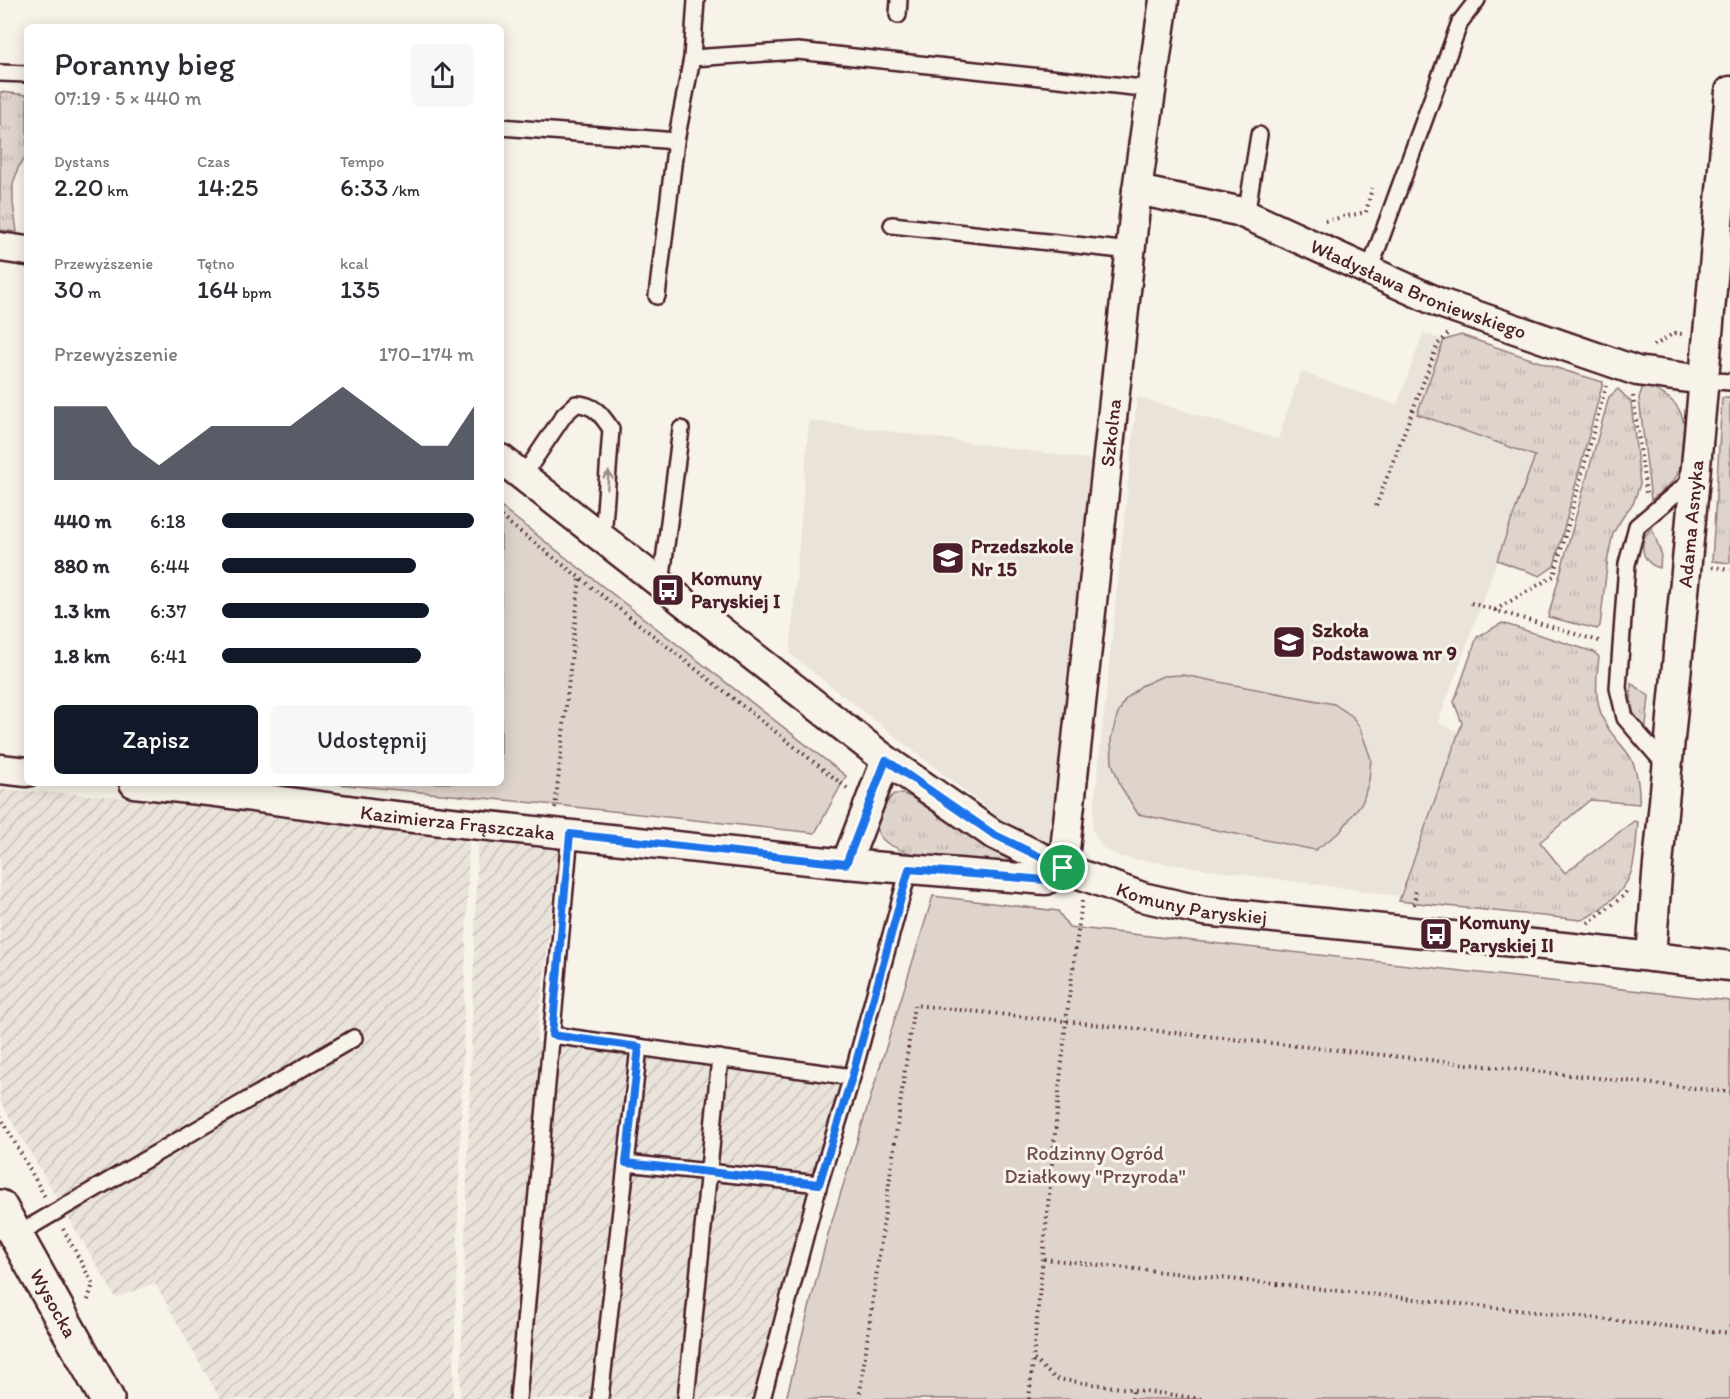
<!DOCTYPE html>
<html lang="pl">
<head>
<meta charset="utf-8">
<style>
  body { margin:0; font-family:Itim,sans-serif; background:#f7f7f7; color:#2b2b33; height:100vh; display:flex; flex-direction:column; font-size:22px; white-space:nowrap }
  * { box-sizing:border-box; margin:0 }
  p { font-size:20px; color:#7c7c81 }
  .icon { flex:none; width:33px; height:33px; fill:none; stroke:currentColor; stroke-width:2; stroke-linecap:round; stroke-linejoin:round }
  .map { position:relative; flex:1; overflow:hidden }
  .drawer { position:absolute; left:24px; top:24px; width:480px; height:762px; display:flex; flex-direction:column; background:#fff; border-radius:9px; box-shadow:0 3px 15px #0003 }
  .drawer>* { flex:none }
  .pin { position:absolute; display:grid; place-items:center; width:51px; height:51px; color:#fff; margin:-26px; border:3px solid #fff; border-radius:50%; box-shadow:0 2px 6px #0007 }
  .round { display:grid; place-items:center; flex:none; width:63px; height:63px; border-radius:9px; background:#f7f7f7 }
  .head { display:flex; align-items:center; justify-content:space-between; height:102px; padding:0 30px }
  h1 { font-size:33px; font-weight:600; line-height:45px }
  .stats { display:grid; grid-template-columns:repeat(3,1fr); gap:9px; height:102px; padding:6px 30px }
  .stats div { display:grid; align-content:center }
  .stats b { font-size:26px; font-weight:600 }
  .stats small { font-size:16px; font-weight:400 }
  .stats p { font-size:16px }
  .chart { height:168px; padding:12px 30px }
  .chart p { display:flex; justify-content:space-between }
  .chart svg { width:100%; height:108px; margin-top:6px; fill:#111827; opacity:.7 }
  .action { display:flex; gap:12px; margin-top:auto; padding:12px 30px }
  .action a { flex:1; height:69px; border-radius:9px; background:#111827; color:#fff; font-size:24px; font-weight:600; line-height:69px; text-align:center }
  .action a+a { background:#f7f7f7; color:#2b2b33 }
  ul { padding:0 30px; list-style:none; font-size:20px }
  li { display:grid; grid-template-columns:96px 72px 1fr; align-items:center; height:45px }
  li i { height:15px; border-radius:8px; background:#111827 }
  .map>svg:first-child { display:block }
  .built { fill:#eae3da }
  .industrial { fill:url(#industrial-furrows) }
  .grass { fill:url(#grass-tufts); stroke:#947a7c; stroke-width:1.5 }
  .garden { fill:#ded4cc; stroke:#947a7c; stroke-width:1.5 }
  .lines { fill:none; stroke-linecap:round; stroke-linejoin:round }
  .lane-casing { stroke:#4a1f2b; stroke-width:20 }
  .street-casing { stroke:#4a1f2b; stroke-width:33 }
  .secondary-casing { stroke:#4a1f2b; stroke-width:38 }
  .path { stroke:#4a1f2b; stroke-width:4; stroke-dasharray:1.5 4.5; stroke-linecap:butt }
  .lane { stroke:#f7f3e8; stroke-width:15 }
  .street { stroke:#f7f3e8; stroke-width:28 }
  .secondary { stroke:#f7f3e8; stroke-width:33 }
  .oneway { stroke:#a0898a }
  .route-casing { stroke:#fff; stroke-width:12 }
  .route { stroke:#1a73e8; stroke-width:8 }
  .labels { text-anchor:middle; stroke-width:6; stroke-linejoin:round; paint-order:stroke }
  .street-label { font-size:20px; fill:#4a1f2b; stroke:#f7f3e8 }
  .poi-label { font-size:20px; font-weight:bold; fill:#4a1f2b; stroke:#f7f3e8; text-anchor:start }
  .park-label { font-size:20px; fill:#6f4c53; stroke:#f7f3e8 }
</style>
</head>
<body>
<div class="map">
<svg width="1730" height="1399" viewBox="0 0 1730 1399">
  <defs>
    <pattern id="industrial-furrows" width="10" height="10" patternUnits="userSpaceOnUse" patternTransform="scale(1.5)"><rect width="10" height="10" fill="#eae3da"/><path d="M-1 1l2-2M0 10L10 0M9 11l2-2" fill="none" stroke="#cac2bb"/></pattern>
    <pattern id="grass-tufts" width="24" height="20" patternUnits="userSpaceOnUse" patternTransform="scale(1.5)"><rect width="24" height="20" fill="#ded4cc"/><path d="M3 7l-1-3M5 7V3M7 7l1-3M15 17l-1-3M17 17v-4M19 17l1-3" fill="none" stroke="#c0b6af"/></pattern>
  </defs>
  <rect width="100%" height="100%" fill="#f7f3e8"/>
  <filter id="ink" filterUnits="userSpaceOnUse"><feTurbulence type="fractalNoise" baseFrequency=".0167" numOctaves="2"/><feDisplacementMap in="SourceGraphic" scale="12" xChannelSelector="R" yChannelSelector="G"/><feConvolveMatrix kernelMatrix="1 2 1 2 8 2 1 2 1" color-interpolation-filters="sRGB"/></filter>
  <g filter="url(#ink)">
    <!-- built -->
    <path class="built" d="M1423,333l139,50 -124,340 20,8 -59,165 -279,-39 -17,-9 -11,-19 45,-432 141,42 23,-67 96,33z
      M809,420l299,42 -45,406 -273,-214z"/>
    <!-- industrial -->
    <path class="industrial" d="M0,789l176,12 293,39 -16,559h-233l-65,-116 -39,15 -116,-197z
      M478,833l82,9 -24,200 314,22 -77,335h-313z"/>
    <!-- grass -->
    <path class="grass" d="M0,92l27,3v59l-9,14 -5,16v19l4,29 -17,-2z
      M1461,335l105,36 37,11 -49,184 -14,10 -43,-16 38,-104 -118,-42 27,-74z
      M1643,385c12,5 23,9 32,19 15,17 12,60 -2,77 -6,7 -15,13 -22,19l-12,-102z
      M1618,389l13,13 9,82 -7,20 -7,8 -13,21 -5,24 -8,69 -3,3 -49,-12 61,-220z
      M1722,398h8v165l-18,-2z
      M1652,528l9,25 -1,15c-3,-1 -7,-2 -9,-4 -12,-9 -10,-28 1,-36z
      M1502,623l92,29 5,5c-3,22 -5,43 5,64 6,13 17,22 25,34 8,12 11,35 10,49l-49,-4 -50,42 25,31 69,-52 4,1c-4,38 0,58 -33,83 -8,6 -15,12 -24,15l-182,-19 63,-178 -8,-21 23,-65z
      M1631,683l18,13 -3,30c-18,-6 -15,-27 -15,-43z
      M894,794h9l8,3 61,39 60,29 -114,-9c-10,-4 -22,-7 -31,-13 -20,-13 -6,-37 7,-49z"/>
    <!-- garden -->
    <path class="garden" d="M501,507l345,269 -31,57 -259,-28 -230,-22h175z
      M1183,675l151,29 18,12 8,12 11,31 -2,21 -6,21 -23,31 -25,18 -177,-36 -17,-27 -9,-24 -1,-24 6,-23 8,-16 16,-14 22,-10z
      M933,896l125,15 11,16 661,74v398h-944l42,-165z"/>
    <g class="lines">
      <!-- lane casing -->
      <g class="lane-casing">
        <path id="lane" d="M898,15l1,-15
          M692,58l4,-58
          M0,73l27,1
          M501,127l175,14
          M1246,216l13,-81
          M892,225l239,26
          M1369,271l91,-249 17,-22
          M657,296l19,-155 16,-83 106,-7 354,38
          M1703,380l27,2
          M523,476l41,-61 12,-11c18,0 26,11 35,25l-8,109
          M661,584l20,-155
          M1667,767l-42,-49 -7,-30 9,-124 10,-38 58,-49
          M552,1035l300,42 -33,107 -57,215
          M852,1077l57,-208
          M626,1163l193,21
          M16,1235l338,-197
          M518,1399l52,-565
          M600,1399l39,-352
          M686,1399l34,-341"/>
      </g>
      <!-- street casing -->
      <g class="street-casing">
        <g id="street">
          <path id="s1" d="M1137,190l101,21 202,92 197,68 66,9"/>
          <path d="M0,247l27,4"/>
          <path id="s2" d="M501,459l385,301 107,74 70,34 79,29 62,14 369,37 157,18"/>
          <path d="M0,769l27,3"/>
          <path id="s3" d="M134,783l74,8 178,24 460,49 200,16 17,-12 74,-678 27,-190"/>
          <path d="M846,864l40,-104"/>
          <path id="s4" d="M1651,957l6,-82 38,-398 35,-386"/>
        </g>
      </g>
      <!-- secondary casing -->
      <g class="secondary-casing">
        <g id="secondary">
          <path id="s5" d="M0,1207l107,192"/>
        </g>
      </g>
      <!-- path -->
      <path class="path" d="M1325,221l41,-9 6,-24
        M1654,346l20,-13 8,1
        M1633,396l13,97
        M1376,506l62,-162 10,-10
        M501,517l79,61 267,210
        M1712,567l18,2
        M1471,603l131,39
        M1495,610l59,-34 52,-190
        M555,808l25,-230
        M1082,901l-16,120 -33,338 23,20 146,20
        M1414,905l2,-15
        M1588,923l33,-25 7,-8
        M0,1116l45,81
        M63,1229l30,55 -6,19
        M1044,1259l686,74
        M859,1399l55,-394 816,87
        M1029,1399l4,-40
        M1132,1399l1,-10"/>
      <!-- lane -->
      <use href="#lane" class="lane"/>
      <!-- street -->
      <use href="#street" class="street"/>
      <!-- secondary -->
      <use href="#secondary" class="secondary"/>
    </g>
    <!-- one-way arrows -->
    <defs><path id="oneway-shaft" d="M-6 0H5M1.5-3L5.5 0L1.5 3" fill="none" stroke-width="1.6" stroke-linecap="round" stroke-linejoin="round" transform="scale(1.5)"/></defs>
    <use class="oneway" href="#oneway-shaft" transform="translate(608 480) rotate(-85)"/>
  </g>
  <g class="lines" filter="url(#ink)">
    <!-- route casing -->
    <g class="route-casing">
      <path id="route" d="M886,760l107,74 70,34 -17,12 -137,-11 -57,208 -33,107 -193,-21 13,-116 -87,-12 18,-201 276,30z"/>
    </g>
    <!-- route -->
    <use href="#route" class="route"/>
  </g>
  <!-- icons -->
  <defs>
    <g id="school-square" transform="scale(1.725)"><rect x="-9" y="-9" width="18" height="18" rx="4" fill="#4a1f2b" stroke="#f7f3e8"/><path d="M0-5L7-2L0 1L-7-2ZM-4 1L0 2.5L4 1V4Q0 6-4 4Z" fill="#fff"/></g>
    <g id="bus-square" transform="scale(1.725)"><rect x="-9" y="-9" width="18" height="18" rx="4" fill="#4a1f2b" stroke="#f7f3e8"/><path d="M-5-6H5V4H4V6H2V4H-2V6H-4V4H-5ZM-3.5-4V0h7V-4ZM-3.5 1.2v1.5H-2V1.2ZM2 1.2v1.5H3.5V1.2Z" fill="#fff"/></g>
  </defs>
  <g fill-rule="evenodd">
    <use href="#school-square" x="948" y="558"/>
    <use href="#bus-square" x="668" y="590"/>
    <use href="#school-square" x="1289" y="642"/>
    <use href="#bus-square" x="1436" y="934"/>
  </g>
  <g class="labels">
    <!-- street labels -->
    <g class="street-label">
      <text dy="7" stroke="none"><textPath href="#s1" startOffset="300">Władysława Broniewskiego</textPath></text>
      <text dy="7" stroke="none"><textPath href="#s3" startOffset="1376">Szkolna</textPath></text>
      <text dy="7" stroke="none"><textPath href="#s4" startOffset="435">Adama Asnyka</textPath></text>
      <text dy="7" stroke="none"><textPath href="#s3" startOffset="326">Kazimierza Frąszczaka</textPath></text>
      <text dy="7" stroke="none"><textPath href="#s2" startOffset="831">Komuny Paryskiej</textPath></text>
      <text dy="7" stroke="none"><textPath href="#s5" startOffset="110">Wysocka</textPath></text>
    </g>
    <!-- poi labels -->
    <g class="poi-label">
      <text x="971" y="553">Przedszkole<tspan x="971" dy="23">Nr 15</tspan></text>
      <text x="691" y="585">Komuny<tspan x="691" dy="23">Paryskiej I</tspan></text>
      <text x="1312" y="637">Szkoła<tspan x="1312" dy="23">Podstawowa nr 9</tspan></text>
      <text x="1459" y="929">Komuny<tspan x="1459" dy="23">Paryskiej II</tspan></text>
    </g>
    <!-- park labels -->
    <g class="park-label">
      <text x="1095" y="1160">Rodzinny Ogród<tspan x="1095" dy="23">Działkowy "Przyroda"</tspan></text>
    </g>
  </g>
</svg>
<div class="pin" style="left:1063px;top:868px;background:#1e9e55"><svg class="icon" aria-label="arrive" viewBox="0 0 24 24"><path d="M6 21V4h12l-3 4 3 4H6"/></svg></div>
<section class="drawer">
<div class="head"><div><h1>Poranny bieg</h1><p>07:19 · 5 × 440 m</p></div><a class="round"><svg class="icon" aria-label="share" viewBox="0 0 24 24"><path d="M12 15V3M7 8l5-5 5 5M5 13v7h14v-7"/></svg></a></div>
<div class="stats">
<div><p>Dystans</p><b>2.20<small> km</small></b></div>
<div><p>Czas</p><b>14:25</b></div>
<div><p>Tempo</p><b>6:33<small> /km</small></b></div>
</div>
<div class="stats">
<div><p>Przewyższenie</p><b>30<small> m</small></b></div>
<div><p>Tętno</p><b>164<small> bpm</small></b></div>
<div><p>kcal</p><b>135</b></div>
</div>
<div class="chart"><p><span>Przewyższenie</span>170–174 m</p>
<svg viewBox="0 0 160 44" preserveAspectRatio="none"><path d="M0 44V14L10 14L20 14L30 30L40 38L50 30L60 22L70 22L80 22L90 22L100 14L110 6L120 14L130 22L140 30L150 30L160 14V44z"/></svg>
</div>
<ul>
<li><b>440 m</b>6:18<i style="width:100%"></i></li>
<li><b>880 m</b>6:44<i style="width:77%"></i></li>
<li><b>1.3 km</b>6:37<i style="width:82%"></i></li>
<li><b>1.8 km</b>6:41<i style="width:79%"></i></li>
</ul>
<div class="action"><a>Zapisz</a><a>Udostępnij</a></div>
</section>
</div>
</body>
</html>
